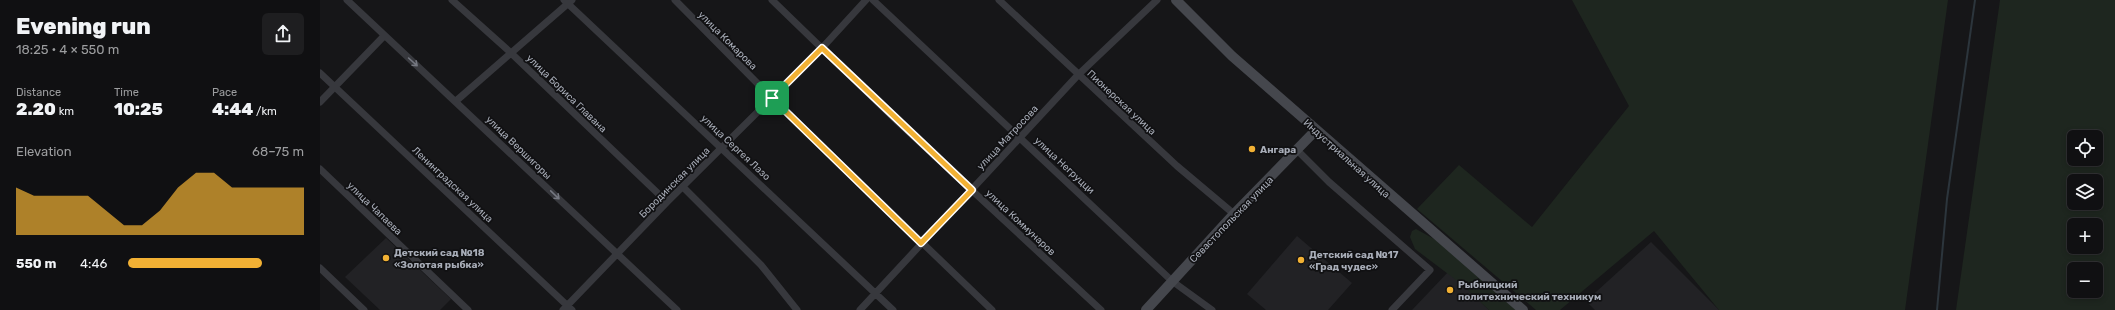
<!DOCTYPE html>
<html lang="en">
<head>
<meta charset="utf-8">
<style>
  body { margin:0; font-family:Rubik,sans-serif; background:#1e1e20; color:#f1f3f6; height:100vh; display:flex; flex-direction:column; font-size:15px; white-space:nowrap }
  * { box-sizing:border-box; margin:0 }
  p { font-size:13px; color:#9c9d9f }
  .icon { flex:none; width:22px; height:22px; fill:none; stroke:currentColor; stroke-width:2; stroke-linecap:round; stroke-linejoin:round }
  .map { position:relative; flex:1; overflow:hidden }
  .details { display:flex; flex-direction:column; background:#101012; width:320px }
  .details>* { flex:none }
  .controls { position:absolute; left:1747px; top:130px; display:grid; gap:8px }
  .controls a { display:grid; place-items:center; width:36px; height:36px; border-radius:6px; background:#101012; box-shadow:0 2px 6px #0003,0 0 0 1px #303032; font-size:20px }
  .pin { position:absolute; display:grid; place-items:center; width:34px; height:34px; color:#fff; margin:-17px; border-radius:8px; box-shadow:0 2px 6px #0006 }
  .round { display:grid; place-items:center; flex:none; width:42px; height:42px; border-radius:6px; background:#1e1e20 }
  .summary { display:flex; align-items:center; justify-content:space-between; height:68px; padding:0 16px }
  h1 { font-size:22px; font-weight:800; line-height:30px }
  .stats { display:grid; grid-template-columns:repeat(3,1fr); gap:6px; height:68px; padding:4px 16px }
  .stats div { display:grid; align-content:center }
  .stats b { font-size:17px; font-weight:800 }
  .stats small { font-size:11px; font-weight:400 }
  .stats p { font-size:11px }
  .chart { height:112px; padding:8px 16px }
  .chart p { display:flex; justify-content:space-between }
  .chart svg { width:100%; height:72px; margin-top:4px; fill:#f2b134; opacity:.7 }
  ul { padding:0 16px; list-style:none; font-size:13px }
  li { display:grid; grid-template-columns:64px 48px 1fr; align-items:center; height:30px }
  li i { height:10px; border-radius:5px; background:#f2b134 }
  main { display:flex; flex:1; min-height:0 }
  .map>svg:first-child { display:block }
  .built { fill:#222225 }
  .green { fill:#1e261f; fill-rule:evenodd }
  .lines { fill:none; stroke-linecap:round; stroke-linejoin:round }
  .stream { stroke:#2c353c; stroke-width:2 }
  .street { stroke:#37383d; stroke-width:7 }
  .secondary { stroke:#45474d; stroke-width:10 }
  .oneway { stroke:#757881 }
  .route-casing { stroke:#fff; stroke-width:8 }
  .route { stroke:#f2b134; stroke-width:5 }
  .poi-dot { fill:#f2b134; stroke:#111113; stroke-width:1.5 }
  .labels { text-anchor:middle; stroke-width:3.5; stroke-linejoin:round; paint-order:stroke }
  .street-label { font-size:10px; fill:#a8adb8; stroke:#111113 }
  .poi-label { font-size:10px; font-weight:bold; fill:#a8adb8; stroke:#111113; text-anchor:start }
</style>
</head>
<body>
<main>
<section class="details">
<div class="summary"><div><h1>Evening run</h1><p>18:25 · 4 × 550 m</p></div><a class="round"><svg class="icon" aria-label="share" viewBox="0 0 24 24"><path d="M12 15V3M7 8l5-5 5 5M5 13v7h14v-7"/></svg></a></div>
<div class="stats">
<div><p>Distance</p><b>2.20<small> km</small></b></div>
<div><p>Time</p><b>10:25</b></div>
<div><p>Pace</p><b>4:44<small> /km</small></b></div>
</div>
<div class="chart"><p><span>Elevation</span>68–75 m</p>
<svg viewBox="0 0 160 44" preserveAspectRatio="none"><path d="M0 44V15L10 20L20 20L30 20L40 20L50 29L60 38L70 38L80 29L90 15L100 6L110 6L120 15L130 15L140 15L150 15L160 15V44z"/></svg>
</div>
<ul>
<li><b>550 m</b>4:46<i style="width:76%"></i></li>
</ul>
</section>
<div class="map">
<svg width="1795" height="310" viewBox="0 0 1795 310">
  <rect width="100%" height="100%" fill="#161618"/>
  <!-- built -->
  <path class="built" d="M977,236l55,47 -24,27h-62l-19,-16z
    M66,238l65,61 -11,11h-60l-35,-33z
    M1331,242l68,68h-124l-9,-9z
    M1129,271l40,39h-77z"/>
  <!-- green -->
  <path class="green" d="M1252,0h376l-43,310h-186l-65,-79 -94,79h-24l-119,-101 42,-44 73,62 97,-121z
    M1680,0h115v310h-159zM1754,137h22v22h-22zM1754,181h22v22h-22zM1754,225h22v22h-22zM1754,269h22v22h-22z
    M1096,229l20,11 81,70h-28l-29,-27 -45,-34 -5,-12 2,-6z"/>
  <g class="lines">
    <!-- stream -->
    <path class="stream" d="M1617,310l10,-111 28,-199"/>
    <!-- street -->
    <path class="street" d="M27,0l330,310
      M132,0l58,52 157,150
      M244,0l329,310
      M355,0l97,98 220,212
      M452,0l125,121 204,189
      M553,0l299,281 40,29
      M679,0l178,166 57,48
      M0,73l252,237
      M136,101l116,-101
      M0,102l64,-66
      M978,151l31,31 101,88 -38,40
      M0,169l148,141
      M363,187l78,78 36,45
      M0,268l44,42
      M243,310l104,-108 155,-154 44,-48
      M540,310l218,-235 79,-75"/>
    <!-- secondary -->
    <path class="secondary" d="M856,0l56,56 291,254
      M826,310l88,-96 82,-84"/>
  </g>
  <!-- one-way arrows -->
  <defs><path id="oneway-shaft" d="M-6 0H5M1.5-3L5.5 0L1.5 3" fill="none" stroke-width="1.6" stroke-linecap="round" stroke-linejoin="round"/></defs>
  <g class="oneway">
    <use href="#oneway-shaft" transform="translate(93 62) rotate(42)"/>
    <use href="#oneway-shaft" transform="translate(235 195) rotate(44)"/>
  </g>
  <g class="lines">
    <!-- route casing -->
    <g class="route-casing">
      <path id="route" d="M502,48l150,142 -51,53 -149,-145z"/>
    </g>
    <!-- route -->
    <use href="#route" class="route"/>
  </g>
  <!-- markers -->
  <g class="poi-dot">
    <circle cx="932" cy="149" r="4"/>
    <circle cx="66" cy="258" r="4"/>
    <circle cx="981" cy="260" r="4"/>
    <circle cx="1130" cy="290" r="4"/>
  </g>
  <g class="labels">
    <!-- street labels -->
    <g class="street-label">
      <text transform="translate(408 40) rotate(45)" y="4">улица Комарова</text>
      <text transform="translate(247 93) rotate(44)" y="4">улица Бориса Главана</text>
      <text transform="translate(802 102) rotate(43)" y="4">Пионерская улица</text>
      <text transform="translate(687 137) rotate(-47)" y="4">улица Матросова</text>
      <text transform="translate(199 147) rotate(44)" y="4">улица Вершигоры</text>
      <text transform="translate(416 147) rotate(43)" y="4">улица Сергея Лазо</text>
      <text transform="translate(1027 158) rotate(42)" y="4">Индустриальная улица</text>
      <text transform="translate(745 165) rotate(43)" y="4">улица Негруцци</text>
      <text transform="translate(354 182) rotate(-45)" y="4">Бородинская улица</text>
      <text transform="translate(133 184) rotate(43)" y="4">Ленинградская улица</text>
      <text transform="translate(55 208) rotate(44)" y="4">улица Чапаева</text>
      <text transform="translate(911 219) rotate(-46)" y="4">Севастопольская улица</text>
      <text transform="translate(701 222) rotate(43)" y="4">улица Коммунаров</text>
    </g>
    <!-- poi labels -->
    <g class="poi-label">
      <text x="940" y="153">Ангара</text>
      <text x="74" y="256">Детский сад №18<tspan x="74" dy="12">«Золотая рыбка»</tspan></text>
      <text x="989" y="258">Детский сад №17<tspan x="989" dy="12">«Град чудес»</tspan></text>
      <text x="1138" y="288">Рыбницкий<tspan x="1138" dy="12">политехнический техникум</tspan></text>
    </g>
  </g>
</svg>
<div class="controls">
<a><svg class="icon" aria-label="locate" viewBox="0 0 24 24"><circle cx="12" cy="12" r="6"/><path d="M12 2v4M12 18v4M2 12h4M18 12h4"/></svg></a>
<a><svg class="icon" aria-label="layers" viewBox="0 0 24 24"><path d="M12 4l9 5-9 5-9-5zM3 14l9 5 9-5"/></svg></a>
<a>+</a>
<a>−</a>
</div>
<div class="pin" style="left:452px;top:98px;background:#1e9e55"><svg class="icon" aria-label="arrive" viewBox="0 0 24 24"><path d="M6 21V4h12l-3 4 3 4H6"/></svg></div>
</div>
</main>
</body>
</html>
